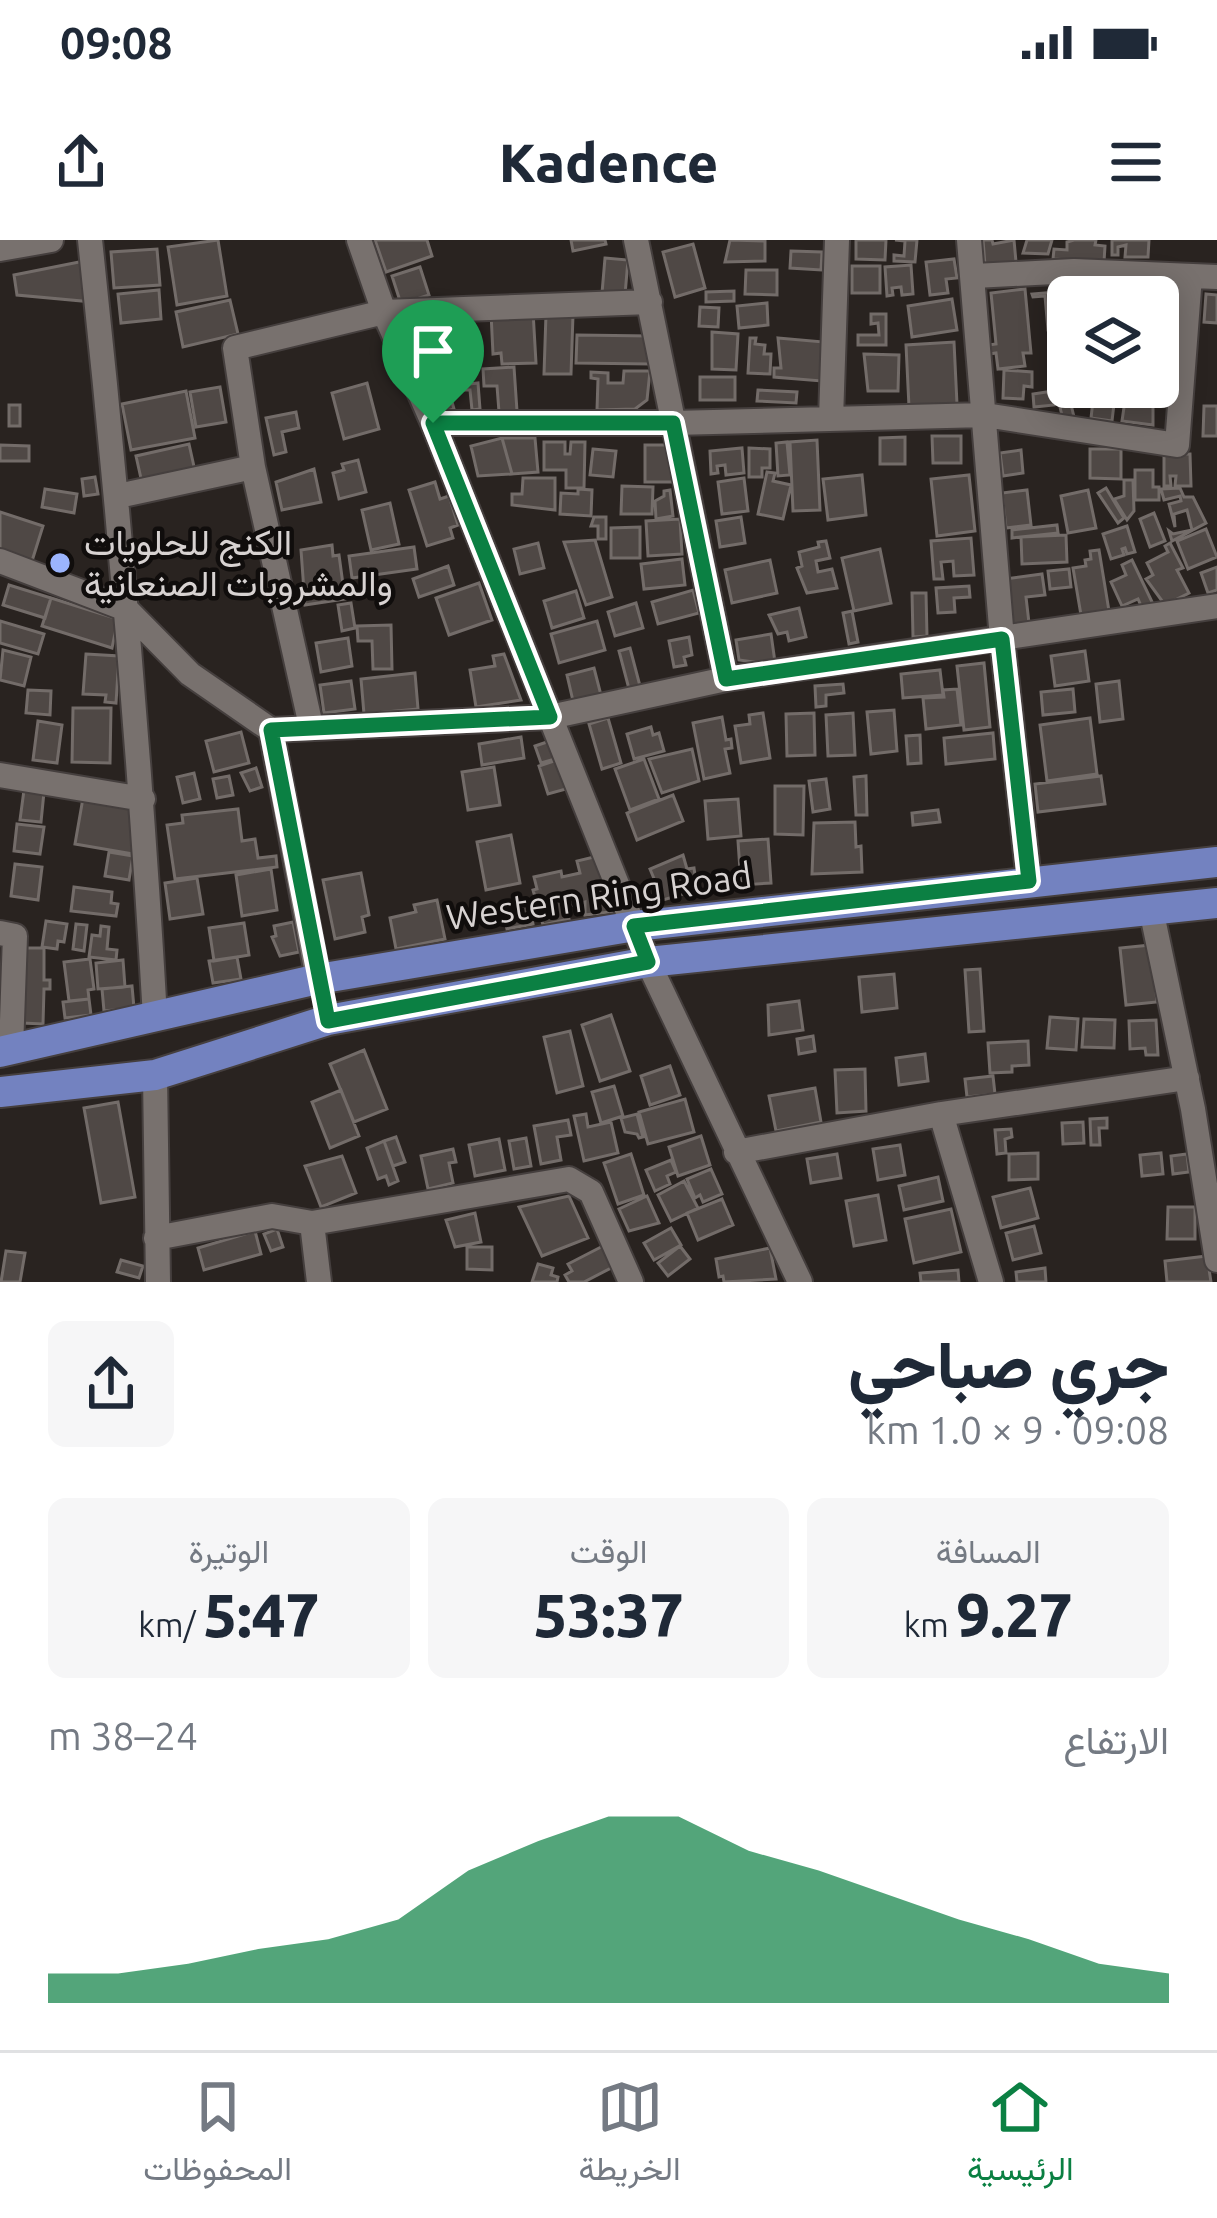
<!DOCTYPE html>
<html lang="ar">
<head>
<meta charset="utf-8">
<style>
  body { margin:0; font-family:Ubuntu,Vazirmatn,sans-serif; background:#f6f6f7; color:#1f2937; direction:rtl; height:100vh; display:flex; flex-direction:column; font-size:45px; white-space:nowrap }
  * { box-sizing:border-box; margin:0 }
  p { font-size:39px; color:#747a83 }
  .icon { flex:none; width:66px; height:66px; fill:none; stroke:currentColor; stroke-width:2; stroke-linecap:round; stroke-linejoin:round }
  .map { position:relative; height:1042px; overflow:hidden; direction:ltr }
  .details { display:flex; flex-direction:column; background:#fff; flex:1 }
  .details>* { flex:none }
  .fabs { position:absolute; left:1047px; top:36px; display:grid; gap:24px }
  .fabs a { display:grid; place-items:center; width:132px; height:132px; border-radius:18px; background:#fff; box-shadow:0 6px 30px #0003; font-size:60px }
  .pin { position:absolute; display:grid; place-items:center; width:102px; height:102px; color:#fff; margin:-123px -51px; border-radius:50% 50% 50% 0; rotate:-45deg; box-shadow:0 0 12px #0007 }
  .pin .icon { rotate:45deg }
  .round { display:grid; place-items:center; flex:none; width:126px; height:126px; border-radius:18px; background:#f6f6f7 }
  .summary { display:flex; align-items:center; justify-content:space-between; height:204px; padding:0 48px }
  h1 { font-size:66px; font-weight:800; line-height:90px }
  .figures { display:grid; grid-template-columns:repeat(3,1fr); gap:18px; height:204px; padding:12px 48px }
  .figures div { display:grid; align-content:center; border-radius:18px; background:#f6f6f7; text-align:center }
  .figures b { font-size:60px; font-weight:800 }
  .figures small { font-size:33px; font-weight:400 }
  .figures p { font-size:33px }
  .chart { height:336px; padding:24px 48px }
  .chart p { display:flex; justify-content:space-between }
  .chart svg { width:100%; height:216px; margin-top:12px; fill:#0b8043; opacity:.7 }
  .status { display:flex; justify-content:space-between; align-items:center; height:84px; padding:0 60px; background:#fff; direction:ltr }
  .status svg { height:33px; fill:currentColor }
  header { display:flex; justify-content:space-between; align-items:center; height:156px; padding:0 48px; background:#fff; font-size:54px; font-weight:800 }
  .menu { display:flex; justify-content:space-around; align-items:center; height:168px; border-top:3px solid #e0e1e3; background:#fff; font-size:33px; color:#747a83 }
  .menu a { display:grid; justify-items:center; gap:6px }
  .menu .current { color:#0b8043 }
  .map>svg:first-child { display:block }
  .building { fill:#4f4845; stroke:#736c69; stroke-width:3 }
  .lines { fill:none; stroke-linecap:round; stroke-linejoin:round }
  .minor-casing { stroke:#453f3e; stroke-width:28 }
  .major-casing { stroke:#453f3e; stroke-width:34 }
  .minor { stroke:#78716e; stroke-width:24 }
  .major { stroke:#7382c0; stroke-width:30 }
  .route-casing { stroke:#fff; stroke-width:24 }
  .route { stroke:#0b8043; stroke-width:15 }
  .poi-dot { fill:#9bb4fd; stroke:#100d0c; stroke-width:4.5 }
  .labels { text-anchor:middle; stroke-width:9; stroke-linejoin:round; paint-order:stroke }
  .poi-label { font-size:36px; fill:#d7d2d1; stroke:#100d0c; text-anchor:start }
  .street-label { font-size:36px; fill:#d7d2d1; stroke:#100d0c }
</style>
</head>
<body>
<div class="status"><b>09:08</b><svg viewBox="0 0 49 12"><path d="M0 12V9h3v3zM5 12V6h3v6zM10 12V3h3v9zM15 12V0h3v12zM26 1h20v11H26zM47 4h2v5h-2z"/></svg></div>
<header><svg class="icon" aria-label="menu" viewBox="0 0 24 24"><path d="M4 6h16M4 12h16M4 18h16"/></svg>Kadence<svg class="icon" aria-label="share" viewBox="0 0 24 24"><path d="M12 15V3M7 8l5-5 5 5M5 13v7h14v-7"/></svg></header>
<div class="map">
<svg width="1217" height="1042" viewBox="0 0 1217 1042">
  <rect width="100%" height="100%" fill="#292320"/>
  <!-- building -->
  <path class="building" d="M218,0l9,56 -50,9 -9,-58z
    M375,0h52l5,16 -46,16z
    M571,0h34l1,4 -33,7z
    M730,0l35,1v20l-40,1z
    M856,0h30l-1,20 -29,-1z
    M895,0h22l-2,22 -21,-1v-6l10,1 1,-15z
    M983,0h9l1,4 21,-4 2,22 -31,3z
    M1027,0h25l-4,14 -25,-1z
    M1074,0h22l-1,5 10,1 -1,16 -51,-3 1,-10 13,1v-8z
    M1112,0h37l-1,17h-23l1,-12 -8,2v8h-6z
    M693,4l12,44 -30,9 -12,-45z
    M157,9l3,36 -46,3 -3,-36z
    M791,11l31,1 -1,18 -31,-2z
    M605,18l23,2 -3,35 -23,-2z
    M954,19l3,19 -11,1 2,14 -18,2 -4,-33z
    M84,21l9,41 -76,-7 -3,-20z
    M911,25l2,29 -11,1 -1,-8 -9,1 1,7 -6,1 -2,-29z
    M852,26h28v27h-28z
    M420,27l9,28 -28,9 -9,-28z
    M746,30h31v25l-32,-1z
    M1025,49l6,64h-8l2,13 -27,3 -2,-16 -7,1 -1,-9 8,-1 -5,-51z
    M159,50l2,29 -40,4 -3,-29z
    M734,51v10l-28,1v-10z
    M1056,52l12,2v35l-20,1 -3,-34 -12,1 -1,-3z
    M1151,53l27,1 -2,43 -18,-1v-39h-7z
    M1206,54l11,1v28l-13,-1z
    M952,59l5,31 -45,7 -4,-31z
    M230,60l8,34 -55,13 -7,-35z
    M767,63l1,22 -29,3 -2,-22z
    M700,67l19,1 -1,19 -19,-1z
    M533,71l3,52 -34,1 -1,-11 -8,1 -2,-41z
    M546,74l27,1 -2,59h-27z
    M871,74h15v31h-28v-10h21l-1,-12 -7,1z
    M444,82l14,43 -22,7 -17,-49z
    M464,87l9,13 -5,1 1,7 -12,3 -5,-21z
    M712,92l26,2 -2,36 -24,-1z
    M577,95l73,1v28l-74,-1z
    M750,98h6l-1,6 10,1 -1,9h7l-1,20 -22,-1z
    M778,98l46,4 -3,39 -47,-4v-9h7z
    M954,102l3,62 -48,3 -3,-62z
    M864,114l35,1 -1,36h-30z
    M514,127l3,44 -18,1 -2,-26h-13l-1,-17z
    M1004,130l28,2v15l-8,-1 -1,13 -20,-1z
    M624,131h26l-3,29 -12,9 -38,1 1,-31 -7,-1v-6l17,1v10h15z
    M444,133l10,36 -10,3 -10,-36z
    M468,134l1,10 9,-1 2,26 -8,1 -2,-20h-12l-1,-15z
    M700,137h35v23h-35z
    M367,143l12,46 -35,10 -12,-46z
    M220,147l6,35 -30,5 -6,-35z
    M1127,147h26v38l-31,-4z
    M1067,148l7,29 -11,3 -7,-30z
    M758,150l39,2 -1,11 -39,-2z
    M186,151l9,47 -64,12 -9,-46z
    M1053,151l1,14 -20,2 -1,-13z
    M1094,152l21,3 -3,26 -21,-3z
    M9,165h11v21h-11z
    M1204,166h13v30h-14z
    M296,172l3,16 -17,4 4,20 -12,3 -8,-37z
    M932,196h29v27h-28z
    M905,197v27h-25v-26z
    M502,198l10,36 -34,2 -7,-30z
    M502,198h33l3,34 -26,2z
    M817,200l3,70 -27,1 -3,-69z
    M544,202h21v12h5l1,-12h14l-1,46h-18v-18h-22z
    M787,202l3,33 -12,1 -2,-33z
    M189,204l6,27 -53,12 -6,-27z
    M0,205l29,1v15h-29z
    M645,205h31l-1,37h-30z
    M742,208l2,25 -18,2 -1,-10 -8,1 1,7 -7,1 -1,-23z
    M749,208l21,1v19h-8v9h-13z
    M593,209l23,2 -3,26 -23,-2z
    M1090,209h31v30l-31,-1z
    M1021,210l2,23 -20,3 -3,-23z
    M1164,214h26l1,32h-16l1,-10h-6l1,10h-7z
    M358,220l8,32 -27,7 -6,-26 11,-3 -2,-6z
    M314,229l7,33 -39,8 -6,-28z
    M1135,230h18v17h6v13h-24z
    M767,232l8,1 -2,8 18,4 -8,34 -25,-5z
    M862,235l4,40 -38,5 -5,-41z
    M969,235l6,56 -38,5 -6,-57z
    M95,237l3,17 -14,2 -2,-17z
    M523,238h32v32l-43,-5v-11h10z
    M744,238l4,33 -26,3 -4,-32z
    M1124,240h9l1,31 -7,9 -13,-21 10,-3z
    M435,242l5,17 9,-3 9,29 -8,3 3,10 -26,8 -18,-56z
    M622,246l31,1 -1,27h-31z
    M1106,248l18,30 -6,5 -20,-30z
    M1180,248l4,9h9l13,26 -34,18 -3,-10 4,3 19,-4 -5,-20 -13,4 1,13 -6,-23 12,-3 -1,-5 -16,4 -3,-11z
    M45,249l32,5 -3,19 -32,-6z
    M578,249l14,1 -1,26 -31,-2 1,-21 17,1z
    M670,250l3,26 -17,3 -1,-18 9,-5v-5z
    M1027,250l4,35 -25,3 -4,-35z
    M1088,250l8,38 -28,5 -7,-37z
    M390,263l9,41 -28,6 -9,-40z
    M0,272l43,14 -11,35 -32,-10z
    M1154,273l11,28 -15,6 -10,-28z
    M594,277h12v22h-8v-13h-7z
    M741,277l4,26 -25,4 -4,-26z
    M680,279l2,35 -34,2 -2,-35z
    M1057,285l1,8 -46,5v-8z
    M1127,286l8,26 -8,2 -2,-6 -3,1 2,6 -13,4 -8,-25z
    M640,287v31h-29v-30z
    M1206,289l11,28 -29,12 -11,-28z
    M1066,295l1,27 -45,2 -1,-27z
    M971,298l3,37 -20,1 -1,-15 -12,1 2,17h-9l-3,-38z
    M595,300l17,57 -26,8 -22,-63z
    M826,301l4,17 -14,3 2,11 14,-3 5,19 -30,5 -10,-25 5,-2 -3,-14 20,-5 -1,-5z
    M538,303l6,25 -24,6 -6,-25z
    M1170,303l13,25 -6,2 12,23 -24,12 -19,-26 7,-4 -6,-12 21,-11 -3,-6z
    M332,305l1,11 6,-1 6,44 -40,6 -4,-55z
    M414,307l3,22 -65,9 -3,-22z
    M880,309l11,54 -37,8 -12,-53z
    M1099,310l10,61 -28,4 -8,-47 13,-2 -1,-6 6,-1 -1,-8z
    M682,319l3,26 -41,4 -3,-25z
    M770,320l7,33 -45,10 -7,-33z
    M1132,320l21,44 -11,4 -4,-9 -16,7 -11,-24 15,-7 -4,-10z
    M448,326l6,19 -35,12 -6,-18z
    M1217,327v23l-9,3 -7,-20z
    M1069,329l2,18 -21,2 -2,-18z
    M1042,334l3,21 -19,2 3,26 -18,2 -6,-46z
    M479,343l13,37 -43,15 -13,-37z
    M9,345l42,13 -6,20 -42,-13z
    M969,346l1,11 -16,1 1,14 -17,1 -2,-25z
    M693,350l6,23 -41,11 -6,-22z
    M576,351l8,27 -32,10 -8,-27z
    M912,353h14l1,43 -14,1z
    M51,358l67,21 -6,29 -70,-22z
    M351,363l4,25 -13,3 -4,-26z
    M636,363l7,25 -28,8 -7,-24z
    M799,368l7,29 -17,4 -2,-9 -9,2 -9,-19z
    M852,371l6,31 -9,2 -6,-31z
    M0,381l44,13 -6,20 -38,-11z
    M597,381l8,29 -46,13 -8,-29z
    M391,385l1,44h-19l-1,-28h-14l-1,-15z
    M771,394l4,28 -20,4 -1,-4 -15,-2 -3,-20z
    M689,397l3,18 -8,2 2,8 -12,2 -5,-26z
    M348,398l4,28 -31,6 -5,-29z
    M630,408l10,38 -11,3 -10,-38z
    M3,410l28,7 -7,29 -24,-6z
    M1085,411l4,30 -34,5 -4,-30z
    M86,414l33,2 -3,47 -11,-1 1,-7 -23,-1z
    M504,414l17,46 -45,7 -6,-37 25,-4 -2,-10z
    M984,423l6,64 -26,3 -7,-64z
    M594,428l7,27 -28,6 -6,-26z
    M940,430l3,25 -40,3 -2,-24z
    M415,433l3,36 -54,5 -3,-35z
    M351,441l4,28 -31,4 -4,-28z
    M1119,441l4,38 -23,3 -4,-38z
    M843,444l1,9 -18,2v11l-10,1 -1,-21z
    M957,449l4,36 -35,4 -3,-31 21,-1 -1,-7z
    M1073,449l2,23 -32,3 -2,-23z
    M28,450l23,1 -1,24 -24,-2z
    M73,468h38l-1,55 -38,-1z
    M894,470l3,41 -26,3 -4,-42z
    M763,473l7,45 -29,5 -6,-37 15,-2 -1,-9z
    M814,473l1,42 -28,1 -1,-42z
    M853,473l2,42 -27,1 -2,-41z
    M722,477l4,23 5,-1 1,9 -7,1 5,24 -26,6 -11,-56z
    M608,478l13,45 -19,6 -13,-45z
    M1090,478l7,56 -50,7 -7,-56z
    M38,481l24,4 -5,38 -24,-3z
    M651,487l2,8 6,-2 5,18 -30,8 -7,-25z
    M241,492l8,31 -35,9 -8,-31z
    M993,493l2,26 -49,5 -2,-26z
    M920,495l1,28 -13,1 -2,-28z
    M521,497l3,21 -42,7 -3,-21z
    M550,501l5,18 -14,4 -6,-17z
    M692,509l7,32 -37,12 -13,-34z
    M644,519l15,40 -29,11 -15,-41z
    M557,520l9,29 -18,5 -9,-28z
    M494,527l6,38 -32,5 -6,-38z
    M256,528l6,19 -12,4 -9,-18z
    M194,533l6,26 -17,4 -6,-26z
    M229,536l4,19 -16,3 -4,-19z
    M866,536l1,39h-11l-2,-38z
    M1101,536l4,28 -67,8 -3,-28z
    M826,539l4,30 -17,3 -4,-31z
    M775,546h29l-1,49 -28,-1z
    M24,550l20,2 -3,30 -21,-2z
    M673,555l10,26 -46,19 -10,-27z
    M83,558l49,9 1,47 -58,-10z
    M738,559l3,37 -33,3 -3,-38z
    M238,569l4,32 13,-2 3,19 18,-2 1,11 -102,12 -8,-54 16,-2 -1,-8z
    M938,570l2,12 -27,3 -1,-12z
    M855,582l1,25 5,-1 1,26 -50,2 2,-51z
    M17,584l27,3 -4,27 -26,-3z
    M511,595l9,48 -34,7 -9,-48z
    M768,599l3,44 -30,2 -3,-44z
    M109,612l24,4 -4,24 -24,-4z
    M683,615l4,14 7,-1 3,22 -34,10 -13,-31z
    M598,616l20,55 -33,4v-13l-19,5 3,12 -26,6 -10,-35 4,-1 -3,-12 27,-6 1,6 18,-4 -3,-12z
    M15,624l27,3 -4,33 -27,-4z
    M271,629l6,41 -35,6 -6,-41z
    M361,633l8,42 -7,2 3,15 -30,7 -12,-59z
    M197,638l6,36 -33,5 -5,-36z
    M74,647l38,5 -1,11 7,1 -2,12 -45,-5z
    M437,660l8,39 -49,10 -6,-31 26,-6 -2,-7z
    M529,661l4,23 -26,5 -2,-9 7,-1 -2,-14z
    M46,681l21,3 -3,18 -6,-1 -1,8 -15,-2z
    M293,682l6,30 -19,4 -8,-19 4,-1 -2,-10z
    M244,683l5,32 -35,6 -5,-33z
    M76,684l11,1 -3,26 -11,-2z
    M101,686l8,1 -2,22 10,1 -1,10 -27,-3 3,-22 8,1z
    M1151,705l6,57 -31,3 -6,-57z
    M23,708h21v32h6v9h-6l-1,35 -21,-1z
    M237,717l4,22 -28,4 -4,-22z
    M90,719l4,30 -6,1 1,9 -20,2 -5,-39z
    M123,720l2,27 -27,2 -2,-26z
    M980,729l4,62 -15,1 -4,-62z
    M894,734l3,34 -35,4 -3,-35z
    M132,746l2,22 -30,3 -2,-22z
    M89,759l2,16 -26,3 -2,-16z
    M799,761l4,29 -34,5 -1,-30z
    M611,775l19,56 -30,10 -18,-56z
    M1050,777l28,2 -2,31 -29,-2z
    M1084,779l31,1 -1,28 -32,-1z
    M1156,780l2,35h-12l-1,-7 -15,1 -1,-28z
    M570,791l13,55 -26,7 -13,-56z
    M813,796l2,15 -16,3 -2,-15z
    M1028,801l1,24 -17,1v6l-22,1 -2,-30z
    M364,810l23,59 -33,13 -24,-58z
    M925,814l3,27 -29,4 -3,-27z
    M670,826l10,29 -30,10 -9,-29z
    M865,829l1,42 -29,2 -2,-43z
    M993,836l2,18 -28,3 -2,-18z
    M614,846l9,30 -22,7 -9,-31z
    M815,848l6,34 -45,9 -7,-35z
    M341,850l18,46 -29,12 -18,-46z
    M685,859l9,33 -46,12 -9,-32z
    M118,862l17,95 -34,6 -17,-95z
    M586,874l2,13 23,-5 7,31 -34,8 -10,-45z
    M637,874l6,23 -4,1 -2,-4 -12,-2 -4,-14z
    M1107,878v10h-8l1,17h-9l-1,-26z
    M568,880l3,15 -14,2 4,23 -20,4 -7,-38z
    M1083,882l1,21 -21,1 -1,-21z
    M1011,889l1,8 -7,2 1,14 -9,1 -2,-24z
    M701,896l9,29 -32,11 -9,-29z
    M396,897l9,25 -12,4 -9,-25z
    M526,898l5,28 -17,3 -5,-28z
    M499,899l6,31 -30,6 -6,-31z
    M384,901l14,40 -9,4 -3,-9 -8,3 -11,-31z
    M900,905l5,30 -27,5 -5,-31z
    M453,909l3,13 -7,1 4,20 -25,6 -7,-33z
    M1038,913v26l-29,1v-26z
    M1161,913l2,21 -21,2 -2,-21z
    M631,914l13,41 -26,9 -14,-41z
    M837,914l4,24 -30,5 -4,-24z
    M1187,914l2,18 -16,2 -2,-18z
    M342,916l14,37 -35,14 -16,-41z
    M671,920l5,12 -9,4 3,8 -15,7 -9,-21z
    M711,929l11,25 -19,8 -3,-7 -5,3 -8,-19z
    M938,937l5,24 -39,9 -5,-24z
    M684,941l14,27 -27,13 -13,-26z
    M1030,948l8,30 -37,10 -8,-31z
    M878,955l8,45 -32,6 -8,-45z
    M569,956l19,42 -46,18 -23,-49z
    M647,956l12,27 -30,8 -10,-22z
    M722,959l11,26 -35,15 -11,-27z
    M1168,967h27v32h-28z
    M951,969l10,43 -47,11 -9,-44z
    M475,973l6,29 -26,5 -9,-27z
    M1034,986l7,27 -28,7 -7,-27z
    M671,988l10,17 -27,15 -10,-17z
    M277,989l6,18 -12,4 -7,-17z
    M255,991l6,23 -57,16 -6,-22z
    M603,1006l10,21 -29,15h-15l-4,-7 7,-4 -4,-7z
    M680,1006l10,13 -22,17 -10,-13z
    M467,1007h25v23l-25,-1z
    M770,1008l6,31 -52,3 -1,-6 -4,1 -3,-18z
    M6,1011l19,2 -5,29h-19z
    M1207,1016l4,26h-44l-2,-21z
    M121,1020l22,6 -4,12 -22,-6z
    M538,1024l15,4 -2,7 7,2 -1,5h-25z
    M1045,1028l1,14h-29l-1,-10z
    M958,1030l1,12h-38l-1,-9z"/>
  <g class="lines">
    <!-- minor casing -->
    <g class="minor-casing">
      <path id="minor" d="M90,0c28,259 50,517 65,777
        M359,0l25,72 49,111 215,539 152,320
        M636,0l90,439
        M969,0l33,399 27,242
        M0,9l51,-9
        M974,36l100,-5 143,6
        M831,179l6,-179
        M433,183h240l312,-8 192,30 13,-169
        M118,256l135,-29
        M0,321l126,48 64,65 81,56 279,-13 176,-38 491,-73
        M311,486l-58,-259 -18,-119 149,-36 266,-10
        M271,490l47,249
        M0,535l143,24
        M1151,669l42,200 24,151
        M0,693l15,3 -4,113
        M155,835l3,207
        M941,874l50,168
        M736,912l205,-38 246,-36
        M312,983l7,59
        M156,998l116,-22 40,7 257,-44 22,13 40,90"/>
    </g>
    <!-- major casing -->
    <g class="major-casing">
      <path id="major" d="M0,812l318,-73 317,-53 582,-64
        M0,852l155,-17 173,-55 320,-58 569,-59"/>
    </g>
    <!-- minor -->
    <use href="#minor" class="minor"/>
    <!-- major -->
    <use href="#major" class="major"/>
  </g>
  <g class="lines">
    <!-- route casing -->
    <g class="route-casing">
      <path id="route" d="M433,183h240l53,256 276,-40 27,242 -395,45 14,36 -320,59 -57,-291 279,-13z"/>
    </g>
    <!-- route -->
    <use href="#route" class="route"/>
  </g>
  <!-- markers -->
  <circle class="poi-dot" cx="60" cy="323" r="12"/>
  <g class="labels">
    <!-- poi labels -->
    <g class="poi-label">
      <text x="84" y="315">الكنج للحلويات<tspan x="84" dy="41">والمشروبات الصنعانية</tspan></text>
    </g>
    <!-- street labels -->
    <g class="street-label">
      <text transform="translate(599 656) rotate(-8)" y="13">Western Ring Road</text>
    </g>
  </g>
</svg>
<div class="fabs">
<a><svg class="icon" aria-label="layers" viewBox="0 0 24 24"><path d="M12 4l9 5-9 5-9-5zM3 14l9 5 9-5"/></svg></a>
</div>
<div class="pin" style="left:433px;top:183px;background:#1e9e55"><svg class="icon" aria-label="arrive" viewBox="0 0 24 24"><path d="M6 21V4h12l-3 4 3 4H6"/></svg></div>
</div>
<section class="details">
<div class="summary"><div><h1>جري صباحي</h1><p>09:08 · 9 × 1.0 km</p></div><a class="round"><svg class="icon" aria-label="share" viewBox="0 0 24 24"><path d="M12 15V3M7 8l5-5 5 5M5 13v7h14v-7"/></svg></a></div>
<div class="figures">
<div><p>المسافة</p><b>9.27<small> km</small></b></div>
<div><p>الوقت</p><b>53:37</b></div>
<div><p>الوتيرة</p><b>5:47<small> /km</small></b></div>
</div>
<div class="chart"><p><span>الارتفاع</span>24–38 m</p>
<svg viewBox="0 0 160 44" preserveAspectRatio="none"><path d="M0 44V38L10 38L20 36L30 33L40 31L50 27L60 17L70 11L80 6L90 6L100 13L110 17L120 22L130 27L140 31L150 36L160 38V44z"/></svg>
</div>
</section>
<nav class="menu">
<a class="current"><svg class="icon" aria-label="home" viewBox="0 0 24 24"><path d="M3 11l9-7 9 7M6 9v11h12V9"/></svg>الرئيسية</a>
<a><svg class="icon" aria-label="map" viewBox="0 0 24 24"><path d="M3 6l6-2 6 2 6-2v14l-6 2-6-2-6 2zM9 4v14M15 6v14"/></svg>الخريطة</a>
<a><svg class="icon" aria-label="saved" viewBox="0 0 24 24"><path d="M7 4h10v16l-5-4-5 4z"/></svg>المحفوظات</a>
</nav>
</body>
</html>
